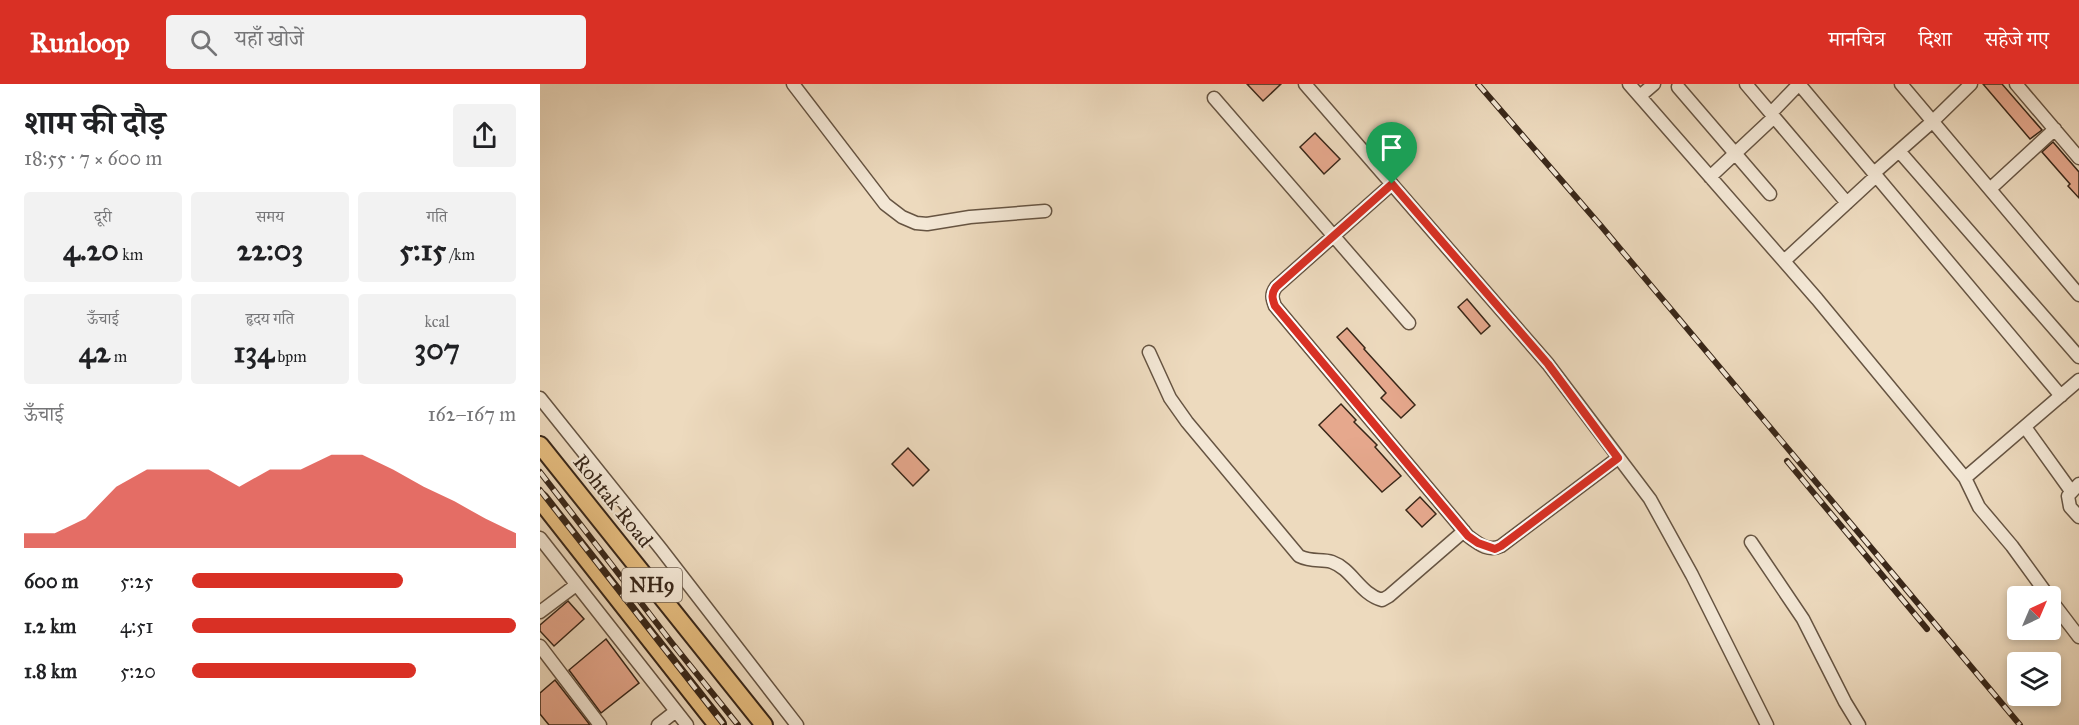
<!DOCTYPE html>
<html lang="hi">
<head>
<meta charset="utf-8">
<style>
  body { margin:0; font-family:"IM FELL Great Primer","Noto Serif Devanagari",serif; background:#f2f2f2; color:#202124; height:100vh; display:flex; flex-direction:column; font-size:22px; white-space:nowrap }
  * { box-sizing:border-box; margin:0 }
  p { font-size:20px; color:#757577 }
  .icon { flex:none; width:33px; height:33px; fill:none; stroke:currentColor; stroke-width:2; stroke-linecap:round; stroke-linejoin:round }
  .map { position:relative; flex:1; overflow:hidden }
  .sheet { display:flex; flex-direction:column; background:#fff; width:540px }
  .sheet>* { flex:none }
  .needle { width:39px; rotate:44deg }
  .buttons { position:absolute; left:1467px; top:502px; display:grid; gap:12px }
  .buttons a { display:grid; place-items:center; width:54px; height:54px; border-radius:6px; background:#fff; box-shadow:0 3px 9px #0003; font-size:30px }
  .pin { position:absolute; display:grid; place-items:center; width:51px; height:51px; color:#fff; margin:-62px -26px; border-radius:50% 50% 50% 0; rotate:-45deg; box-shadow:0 0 6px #0007 }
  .pin .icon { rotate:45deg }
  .round { display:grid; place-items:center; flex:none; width:63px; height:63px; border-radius:6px; background:#f2f2f2 }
  .head { display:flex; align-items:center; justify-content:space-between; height:102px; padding:0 24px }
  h1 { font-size:33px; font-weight:700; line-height:45px }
  .stats { display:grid; grid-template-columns:repeat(3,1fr); gap:9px; height:102px; padding:6px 24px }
  .stats div { display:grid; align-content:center; border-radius:6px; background:#f2f2f2; text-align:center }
  .stats b { font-size:30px; font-weight:700 }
  .stats small { font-size:16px; font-weight:400 }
  .stats p { font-size:16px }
  .chart { height:168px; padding:12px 24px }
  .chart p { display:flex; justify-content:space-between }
  .chart svg { width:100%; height:108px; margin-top:6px; fill:#d93025; opacity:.7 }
  ul { padding:0 24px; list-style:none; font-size:20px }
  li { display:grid; grid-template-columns:96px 72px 1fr; align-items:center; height:45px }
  li i { height:15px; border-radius:8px; background:#d93025 }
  header { display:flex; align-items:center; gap:36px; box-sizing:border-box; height:84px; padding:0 30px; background:#d93025; color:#fff }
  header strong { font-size:28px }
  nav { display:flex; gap:33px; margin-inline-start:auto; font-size:21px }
  .search { width:420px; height:54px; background:#f2f2f2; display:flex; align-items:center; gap:15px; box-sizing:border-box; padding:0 21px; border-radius:6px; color:#757577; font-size:22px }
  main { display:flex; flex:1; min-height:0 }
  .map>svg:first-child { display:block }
  .building { fill:#e6a88d; stroke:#392719; stroke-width:1.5 }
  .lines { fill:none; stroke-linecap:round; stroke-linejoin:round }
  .minor-casing { stroke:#665442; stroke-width:15 }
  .major-casing { stroke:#392719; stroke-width:20 }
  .minor { stroke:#f3e7d5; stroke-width:12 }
  .major { stroke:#e6bd7f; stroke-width:16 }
  .rail-casing { stroke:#392719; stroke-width:6 }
  .rail { stroke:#f3e7d5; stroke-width:4; stroke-dasharray:11; stroke-linecap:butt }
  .route-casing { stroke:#fff; stroke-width:12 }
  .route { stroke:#d93025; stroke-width:8 }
  .labels { text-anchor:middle; stroke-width:4.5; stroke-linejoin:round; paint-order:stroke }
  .shield { fill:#f3e7d5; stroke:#716151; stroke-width:1.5 }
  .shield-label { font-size:20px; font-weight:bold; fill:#392719 }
  .street-label { font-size:21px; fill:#392719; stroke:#f3e7d5 }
</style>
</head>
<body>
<header>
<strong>Runloop</strong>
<div class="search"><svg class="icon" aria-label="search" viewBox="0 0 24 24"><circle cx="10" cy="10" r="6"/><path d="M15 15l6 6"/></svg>यहाँ खोजें</div>
<nav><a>मानचित्र</a><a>दिशा</a><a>सहेजे गए</a></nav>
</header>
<main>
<section class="sheet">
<div class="head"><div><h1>शाम की दौड़</h1><p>18:55 · 7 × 600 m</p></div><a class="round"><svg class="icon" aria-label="share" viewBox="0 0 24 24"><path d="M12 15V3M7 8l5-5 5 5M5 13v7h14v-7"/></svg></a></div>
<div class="stats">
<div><p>दूरी</p><b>4.20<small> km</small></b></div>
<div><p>समय</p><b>22:03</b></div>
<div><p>गति</p><b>5:15<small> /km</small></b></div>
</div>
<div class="stats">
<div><p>ऊँचाई</p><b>42<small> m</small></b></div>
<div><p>हृदय गति</p><b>134<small> bpm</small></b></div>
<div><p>kcal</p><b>307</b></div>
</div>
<div class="chart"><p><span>ऊँचाई</span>162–167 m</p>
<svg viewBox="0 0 160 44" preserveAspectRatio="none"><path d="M0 44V38L10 38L20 32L30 19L40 12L50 12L60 12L70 19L80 12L90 12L100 6L110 6L120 12L130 19L140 25L150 32L160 38V44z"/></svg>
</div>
<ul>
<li><b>600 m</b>5:25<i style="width:65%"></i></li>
<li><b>1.2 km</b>4:51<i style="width:100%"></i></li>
<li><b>1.8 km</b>5:20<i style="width:69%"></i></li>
</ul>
</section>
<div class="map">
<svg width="1539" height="641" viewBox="0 0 1539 641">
  <rect width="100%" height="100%" fill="#eddabe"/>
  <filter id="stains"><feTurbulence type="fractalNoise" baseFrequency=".00333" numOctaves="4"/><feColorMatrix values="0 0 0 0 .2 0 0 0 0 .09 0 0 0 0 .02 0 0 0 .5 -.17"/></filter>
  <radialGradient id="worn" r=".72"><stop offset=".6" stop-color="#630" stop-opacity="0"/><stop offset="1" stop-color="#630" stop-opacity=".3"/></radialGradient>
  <!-- building -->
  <path class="building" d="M707,0h34l-18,17z
    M1443,0h19l40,46 -12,9z
    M775,49l25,26 -16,15 -24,-27z
    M1513,58l26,30v26l-11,-12 2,-2 -28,-32z
    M927,215l23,27 -9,8 -23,-27z
    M807,244l18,20 -1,1 51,56 -14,13 -20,-20 5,-5 -49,-56z
    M801,320l15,16 -2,2 23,23 -2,2 26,29 -19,16 -63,-67z
    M368,364l21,22 -16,16 -21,-22z
    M880,413l16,17 -14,13 -16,-17z
    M28,517l16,18 -30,27 -14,-15v-6z
    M66,555l33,44 -38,30 -32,-43z
    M15,596l35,45h-41l-9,-11v-21z"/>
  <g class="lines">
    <!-- minor casing -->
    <g class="minor-casing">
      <path id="minor" d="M253,0l92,120 17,13 14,6 11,1 43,-7 75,-6
        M765,0l243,280 102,135 42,76 75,150
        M1089,0l188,215 148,179 14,29 33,39 37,51
        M1206,0l101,119
        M1259,0l262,312
        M1361,0l178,211
        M1476,0l63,74
        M1138,3l92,107
        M1100,12l14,-12
        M674,14l195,225
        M1231,29l28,-29
        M1359,67l180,206
        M1334,89l59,-52 38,-37
        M1170,93l64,-60
        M852,100l-116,103c-5,7 -4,11 -1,19l193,230c11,8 20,16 33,10l117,-88
        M1450,105l65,-60
        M1244,177l92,-85
        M609,268l21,46 17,24 112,134c14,7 22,2 33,6 20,7 28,32 50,38l7,-4 75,-65
        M0,314l121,151 136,176
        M1485,343l46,64
        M1425,394l114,-98
        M1539,400l-11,12 2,11 9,10
        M0,454l147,187
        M1211,458l52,77 42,83 14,23
        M1510,515l29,38
        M0,528l36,-27
        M0,562l60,79
        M118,641l18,-14"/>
    </g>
    <!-- major casing -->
    <g class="major-casing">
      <path id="major" d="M0,361l224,280
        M0,416l177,225"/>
    </g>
    <!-- minor -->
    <use href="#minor" class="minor"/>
    <!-- major -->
    <use href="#major" class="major"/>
    <!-- rail casing -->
    <g class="rail-casing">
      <path id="rail" d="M938,0l123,142 419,499
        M1247,377l140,168
        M0,388l132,171 66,82
        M0,406l184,235"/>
    </g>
    <!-- rail -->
    <use href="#rail" class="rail"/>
  </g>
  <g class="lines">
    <!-- route casing -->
    <g class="route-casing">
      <path id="route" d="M852,100l156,180 70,94 -117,88 -6,3 -17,-6 -10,-7 -193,-230c-3,-8 -4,-12 1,-19z"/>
    </g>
    <!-- route -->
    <use href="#route" class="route"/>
  </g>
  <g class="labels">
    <!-- shield labels -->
    <rect class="shield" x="82" y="484" width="60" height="34" rx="4.5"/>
    <g class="shield-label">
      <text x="112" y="508">NH9</text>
    </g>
    <!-- street labels -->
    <g class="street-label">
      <text transform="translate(73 417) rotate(51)" y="7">Rohtak Road</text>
    </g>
  </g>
  <rect width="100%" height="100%" filter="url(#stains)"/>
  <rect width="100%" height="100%" fill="url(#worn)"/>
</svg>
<div class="buttons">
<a><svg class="needle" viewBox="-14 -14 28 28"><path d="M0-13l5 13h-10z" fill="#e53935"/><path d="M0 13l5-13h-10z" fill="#757577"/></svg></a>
<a><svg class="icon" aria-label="layers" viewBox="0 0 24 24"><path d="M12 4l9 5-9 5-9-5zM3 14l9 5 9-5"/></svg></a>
</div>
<div class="pin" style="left:852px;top:100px;background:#1e9e55"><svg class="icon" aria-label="arrive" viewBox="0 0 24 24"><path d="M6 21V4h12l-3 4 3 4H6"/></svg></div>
</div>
</main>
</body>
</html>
